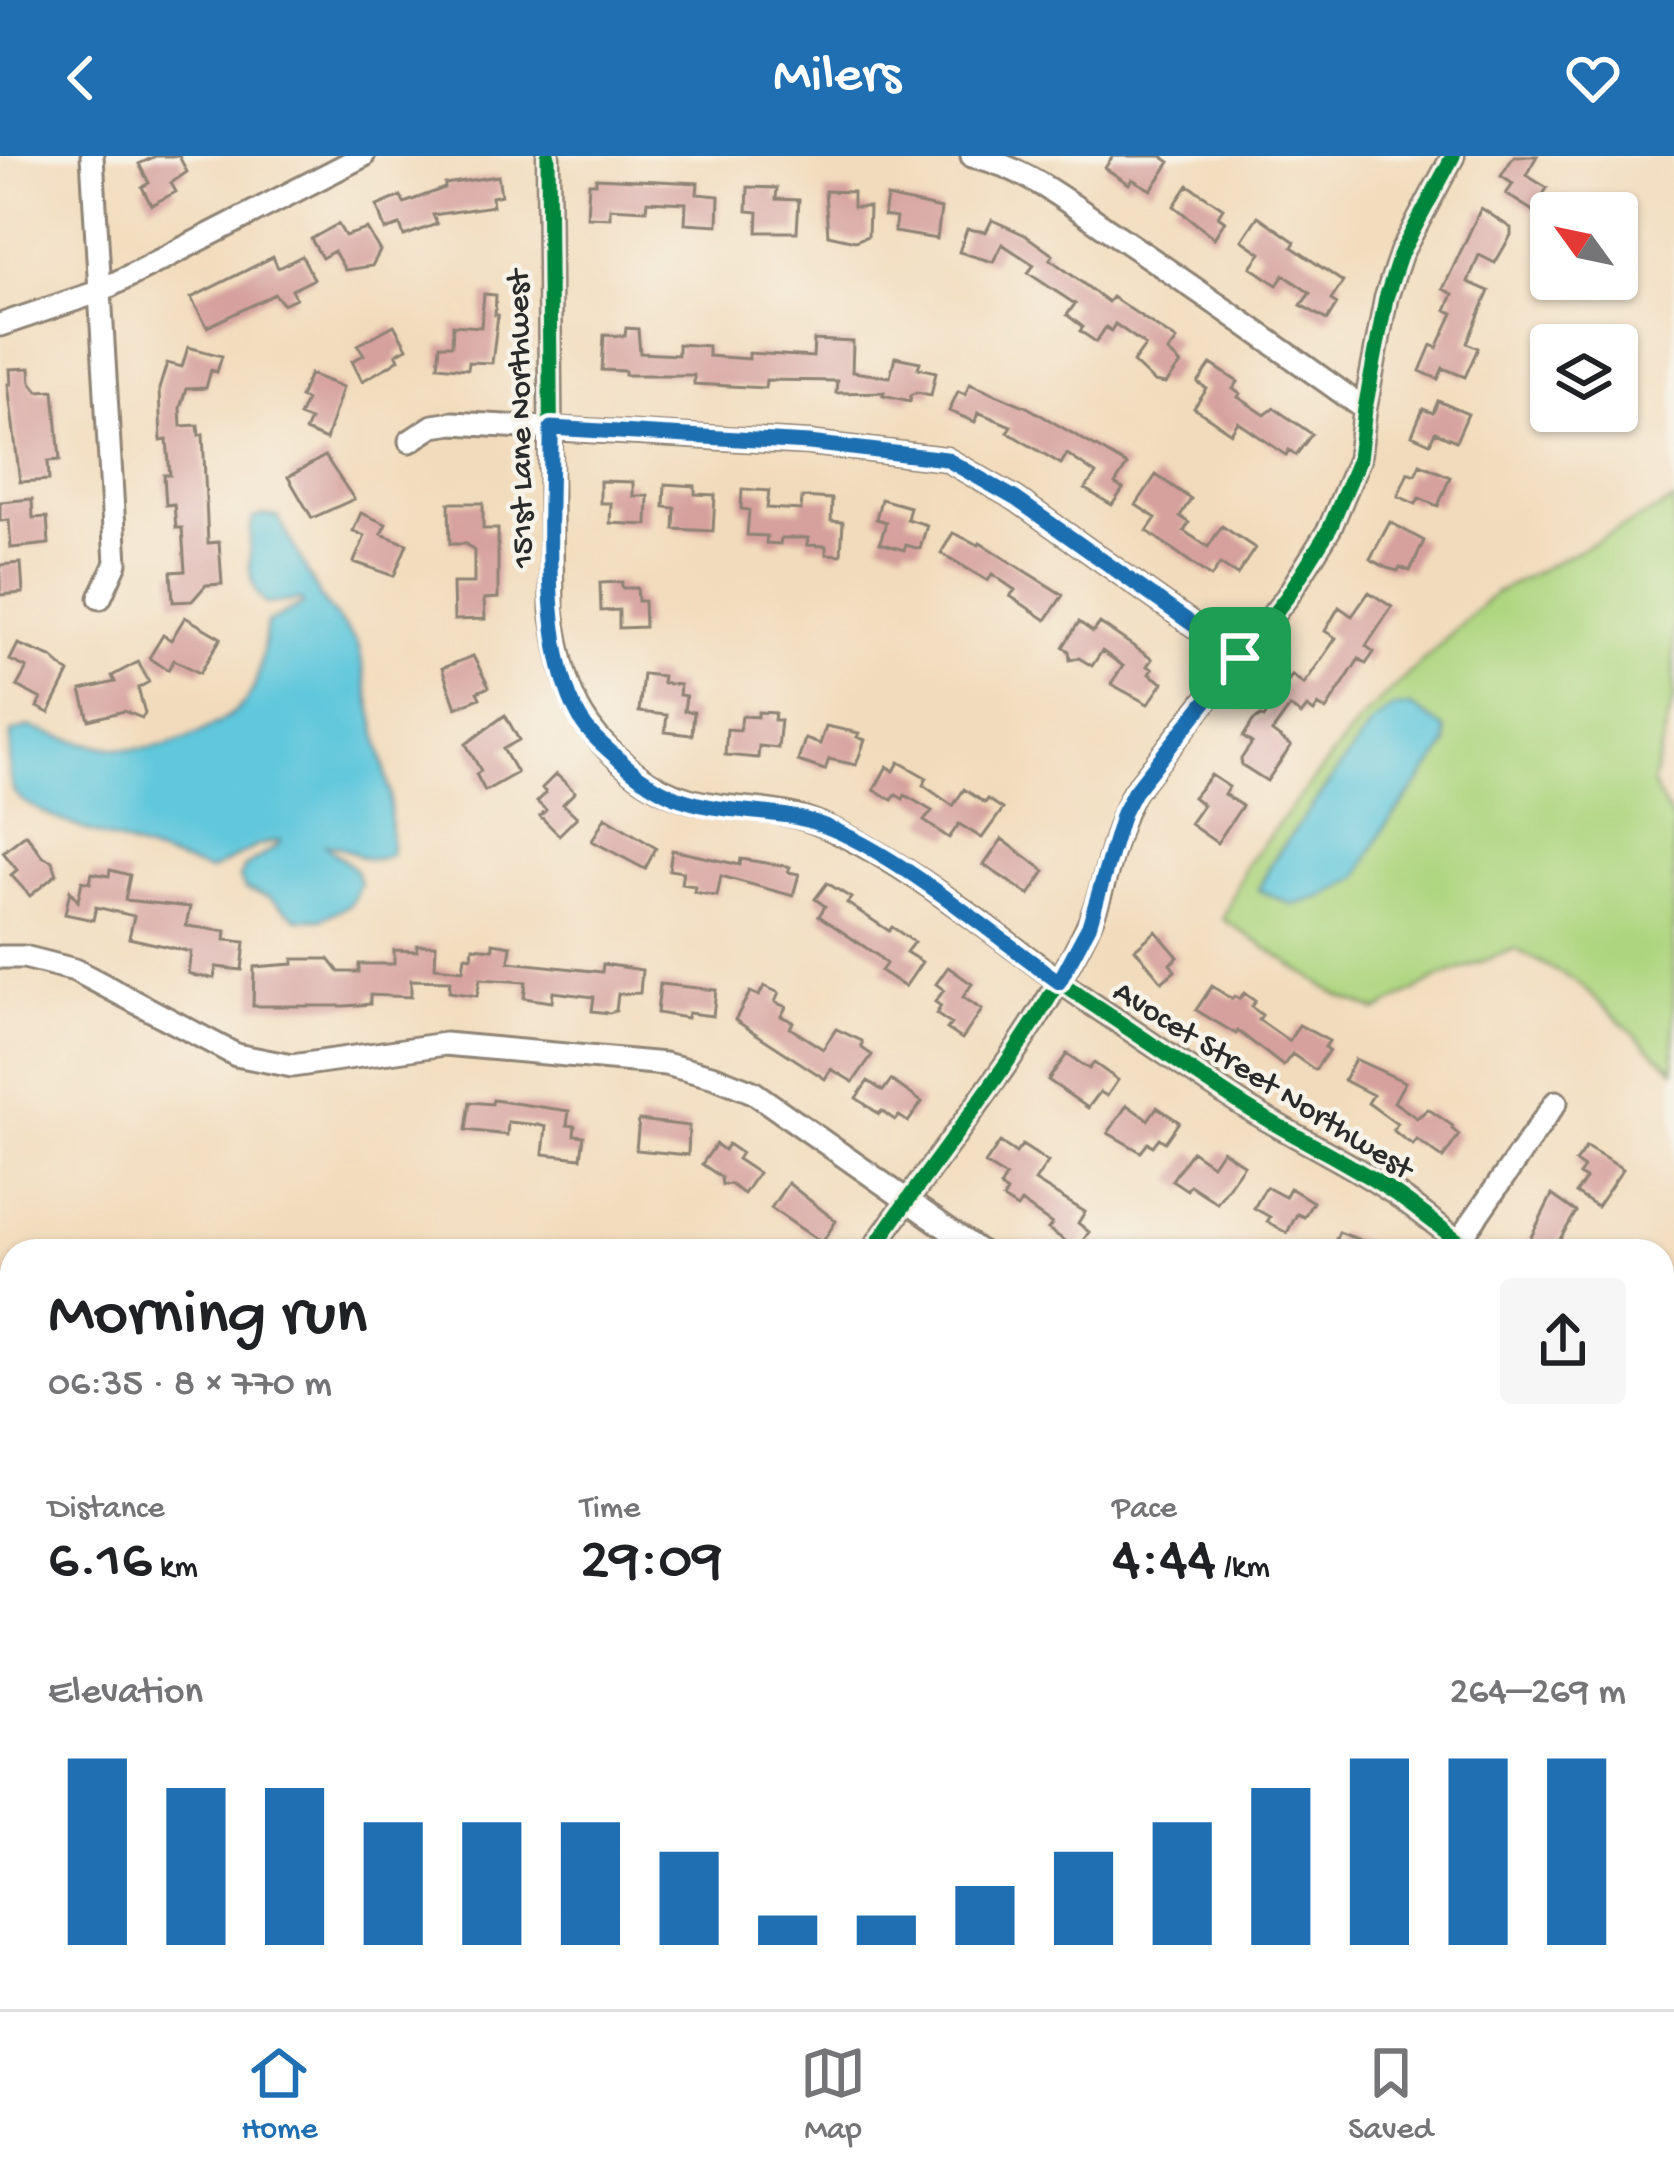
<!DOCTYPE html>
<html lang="en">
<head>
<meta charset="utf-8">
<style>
  body { margin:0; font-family:"Gochi Hand",sans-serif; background:#f6f6f6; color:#202124; height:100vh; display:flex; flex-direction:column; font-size:45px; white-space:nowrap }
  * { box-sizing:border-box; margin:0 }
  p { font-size:39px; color:#757577 }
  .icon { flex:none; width:66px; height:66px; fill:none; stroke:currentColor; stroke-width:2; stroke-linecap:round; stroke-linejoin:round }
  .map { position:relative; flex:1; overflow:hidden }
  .side { position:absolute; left:0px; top:1083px; width:1674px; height:771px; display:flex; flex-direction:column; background:#fff; border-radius:36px 36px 0 0; box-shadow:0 3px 9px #0004 }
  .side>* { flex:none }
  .needle { width:78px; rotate:303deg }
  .fabs { position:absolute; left:1530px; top:36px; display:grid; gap:24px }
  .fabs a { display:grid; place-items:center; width:108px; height:108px; border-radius:12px; background:#fff; box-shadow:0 3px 9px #0004; font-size:60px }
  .pin { position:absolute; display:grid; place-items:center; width:102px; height:102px; color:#fff; margin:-51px; border-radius:24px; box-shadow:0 6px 18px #0006 }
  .round { display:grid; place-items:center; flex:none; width:126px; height:126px; border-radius:12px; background:#f6f6f6 }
  .overview { display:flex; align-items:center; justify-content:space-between; height:204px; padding:0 48px }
  h1 { font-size:66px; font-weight:600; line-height:90px }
  .stats { display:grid; grid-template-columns:repeat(3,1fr); gap:18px; height:204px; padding:12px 48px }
  .stats div { display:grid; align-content:center }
  .stats b { font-size:60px; font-weight:600 }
  .stats small { font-size:33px; font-weight:400 }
  .stats p { font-size:33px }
  .chart { height:336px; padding:24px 48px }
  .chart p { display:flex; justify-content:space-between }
  .chart svg { width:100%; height:216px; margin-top:12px; stroke:#1f6fb2; stroke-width:6 }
  header { display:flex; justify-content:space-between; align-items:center; height:156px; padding:0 48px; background:#1f6fb2; color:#fff; font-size:54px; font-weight:600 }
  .tab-bar { display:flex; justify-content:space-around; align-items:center; height:168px; border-top:3px solid #e0e0e0; background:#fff; font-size:33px; color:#757577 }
  .tab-bar a { display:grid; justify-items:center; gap:6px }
  .tab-bar .current { color:#1f6fb2 }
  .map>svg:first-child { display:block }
  .built { fill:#f3d4bf }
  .green { fill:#add57f; stroke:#6c8055; stroke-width:3 }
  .water { fill:#60c7dc; stroke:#467984; stroke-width:3 }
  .building { fill:#d6a09d }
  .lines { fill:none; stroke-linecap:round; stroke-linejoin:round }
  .minor-casing { stroke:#8e8374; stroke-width:27 }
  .secondary-casing { stroke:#8e8374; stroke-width:36 }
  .minor { stroke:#fff; stroke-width:21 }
  .secondary { stroke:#fbe5cf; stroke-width:30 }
  .cycleway-casing { stroke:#f7f3e8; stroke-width:22 }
  .cycleway { stroke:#00873e; stroke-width:15 }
  .route-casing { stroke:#fff; stroke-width:24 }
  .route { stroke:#1f6fb2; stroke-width:15 }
  .labels { text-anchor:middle; stroke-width:9; stroke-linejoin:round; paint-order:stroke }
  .street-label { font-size:33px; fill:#2b2b2b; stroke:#f7f3e8 }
</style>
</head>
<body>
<header><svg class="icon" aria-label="back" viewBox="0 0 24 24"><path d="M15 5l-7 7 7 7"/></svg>Milers<svg class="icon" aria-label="heart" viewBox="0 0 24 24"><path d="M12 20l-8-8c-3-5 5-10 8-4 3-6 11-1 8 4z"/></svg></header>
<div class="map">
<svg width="1674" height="1853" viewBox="0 0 1674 1853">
  <rect width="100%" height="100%" fill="#f7f3e8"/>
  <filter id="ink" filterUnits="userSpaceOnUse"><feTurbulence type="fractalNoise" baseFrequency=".00833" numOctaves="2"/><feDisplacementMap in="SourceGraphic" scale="24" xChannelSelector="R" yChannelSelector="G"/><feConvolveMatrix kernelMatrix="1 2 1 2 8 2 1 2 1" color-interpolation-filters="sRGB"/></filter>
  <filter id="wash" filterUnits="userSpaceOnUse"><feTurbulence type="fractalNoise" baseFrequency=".004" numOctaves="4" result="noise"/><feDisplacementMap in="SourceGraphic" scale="48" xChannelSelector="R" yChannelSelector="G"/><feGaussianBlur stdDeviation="2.7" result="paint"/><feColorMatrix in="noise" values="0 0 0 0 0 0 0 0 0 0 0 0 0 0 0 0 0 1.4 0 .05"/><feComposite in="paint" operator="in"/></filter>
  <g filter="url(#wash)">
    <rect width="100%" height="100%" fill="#f2dbbc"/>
    <!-- built -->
    <path class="built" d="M0,1728l12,6v108h173l19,11h-204z"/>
    <!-- green -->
    <path class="green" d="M1674,345v198l-22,85 22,39v247l-97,-88 -62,-33 -75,28 -63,34 -40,-16 -114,-76 23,-54 117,-148 132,-124z"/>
    <!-- water -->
    <path class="water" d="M263,359l15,2 44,83 36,44 32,150 1,60c-31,16 -38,-10 -66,-9l31,25 4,14 -9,20 -30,15h-23l-29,-22 -24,-8 -5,-11 5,-11 33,-22 2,-5 -23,6 -47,25c-33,-11 -188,-55 -197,-81 -6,-16 -2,-40 -2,-57l17,-6c69,20 112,37 179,2 18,-10 39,-22 47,-42 8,-20 10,-44 13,-64l36,-19 -3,-4 -34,4c-23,-21 -16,-57 -14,-85z
      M1411,550l34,23 2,16 -64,85 -25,47 -32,19 -33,9 -35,-15 15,-30 99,-137 20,-15z"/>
    <g id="blocks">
      <!-- building -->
      <path class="building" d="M156,0h23l8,16 -16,11 5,9 -25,13 -9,-18 7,-4 -10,-19z
        M1113,0h48l9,6 -19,28 -19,-11 -3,5 -24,-16z
        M1514,0h23l-11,19 21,13 -14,23 -27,-17 7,-10 -12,-8z
        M498,20l3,19 -9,2 1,9 -60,9 4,9 -33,12 -4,-11 -15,5 -8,-24 24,-10 3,7 41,-15v-4z
        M596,22l102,5 -1,11 22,2 -1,29 -33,-2 1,-20 -39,-2 -1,9 -36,-2v10l-23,-1 2,-34h7z
        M1188,29l35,23 -5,8 7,5 -11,17 -40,-32z
        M748,31l29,1 -1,11 23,1 -2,32h-40l1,-20 -11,-1z
        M825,35l28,1v15h16l-1,29 -13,5 -27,-6z
        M887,41l54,12 -4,30 -43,-7 2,-14 -12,-2z
        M1481,52l30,20v7l-16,28 -16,-8 -11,27 21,9 -22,52 11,5 -13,29 -22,-9 -5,11 -18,-8 11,-26 6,3 16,-35 -7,-3 7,-16 -10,-5z
        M1258,60l37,26 -3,5 51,35 -12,18 6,4 -10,16 -26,-15 9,-12 -26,-18 -7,10 -26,-18 10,-14 -19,-13z
        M992,64l33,15 28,20 -3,4 58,43 4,-5 65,43 -9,12 13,12 -15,20 -12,-2 -21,-20 12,-16 -4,-4 -26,-18 -4,7 -5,-4 -10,15 -16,-11 3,-4 -16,-12 8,-11 -47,-31 6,-8 -32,-21 -9,18 -34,-10 8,-23 19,3z
        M338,68l7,12 22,-7 13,22 -8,15 -27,4 -11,-19 -12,7 -11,-19z
        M302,100l12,23 -22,11 4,8 -13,6 -8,-10 -68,33 -16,-29 82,-41 5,11z
        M484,138l12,1 -1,20h3l-6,48 -23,-1 -1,7 -30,-3 2,-21h12l1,-20 28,2z
        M394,169l13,23 -11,6 3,5 -10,7 -27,15 -10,-20 12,-6 -6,-10z
        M626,172l12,1 2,24 38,2v-11l30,2v10l41,3v-6l64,4 1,-17 39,2 -1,30 38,5 5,-20 25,5 -2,6 18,4 -5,23 -14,-3 -6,3 -1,6 -27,-6 1,-3 -48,1 1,-12 -71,-1 -1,8 -71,-4v-9h-69v-4l-23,-1 2,-35 21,1z
        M188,191l34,9 -5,16 -6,-2 -5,18 -20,1 -6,19 1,18 17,-1 1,10 4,-1 5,109 11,-1 3,42 -16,1 -14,16 -19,1 -2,-30 14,-1 -3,-43h-6l-2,-24 -8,1 -2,-30h6l-3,-35 -6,1 -2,-52 8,-26 15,4z
        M1211,208l27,18 -5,7 7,5 -2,3 27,18 9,-7 38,26 -16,21 -7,-5 -3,5 -48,-33 -7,11 -37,-25 13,-19 -9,-6z
        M30,212l1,14 7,9 16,-1 6,70 -12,1 1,19 -29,2 -12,-98h3l-1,-15z
        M310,218l33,13 -17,53 -21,-9 5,-11 -11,-4 7,-16 -6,-3z
        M970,227l57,24 100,58 -12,19 8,5 -11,16 -27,-16 11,-15 -29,-20 -6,10 -54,-32 4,-6 -33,-14 -3,10 -26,-11 9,-20 7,3z
        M1438,245l30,13 -12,27 -21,-9 -5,11 -18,-8 11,-26 10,4z
        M325,300l29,43 -42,19 -24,-41z
        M1420,308l30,13 -12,29 -19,-8 -3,6 -18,-8 10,-24 7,3z
        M1156,319l35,24 -11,17 9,7 -5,8 24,16 14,-21 33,22 -18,27 -17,-11 -9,13 -64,-46 9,-13 -20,-13z
        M600,325l33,1v14h15l-1,29 -37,-2 1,-20h-11z
        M665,328l30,2v8l20,1 -2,36 -39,-2 1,-21 -11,-1z
        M742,333l27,2 -2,17 34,2 1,-13 30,2 -1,22 12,1 -2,33 -15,-1v-8l-19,-1 1,-7h-27l-1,6 -14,-1 1,-7 -20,-1 2,-25 -8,-1z
        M32,343l1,19 14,-1 2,27 -38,4 -2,-28 -9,1v-19z
        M881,343l29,8 -3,12 20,6 -7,24 -14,-4 -2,5 -24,-7 6,-21 -10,-3z
        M449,347h34v26h15v69l-14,1 1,20 -31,1 -1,-37h21v-32l-8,-7h-16z
        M361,357l25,11 -5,10 26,10 -13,32 -40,-14 11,-26 -12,-5z
        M1390,366l34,19 -14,30 -10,-4 -2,4 -11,-3 -17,-9z
        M953,377l26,12 1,-2 83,52 -17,25 -36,-24 5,-6 -23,-16 -4,7 -47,-28z
        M21,407l2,30 -23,2v-30z
        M622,426v6h15l1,13h6l1,26 -26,1v-18l-18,1 -1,-28z
        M1369,436l23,15 -26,39 8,6 -8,12 -7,-5 -33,51 -8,-5 -4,7 -7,-5 -6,8 -11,-8 -18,25 19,14 -24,35 -25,-16 -1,-6 11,-16 -9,-6 10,-16 8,-5 3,2 28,-43 12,9 32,-46 -11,-7 14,-24 13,9z
        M185,461l36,21 -21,35 -26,-13 -6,10 -19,-12 14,-23 8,5z
        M1079,466l14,10 7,-9 52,36 -5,7 5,3 -3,5 14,9 -15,21 -37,-20 12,-18 -21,-15 -10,15 -13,-8 -9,2 -1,-9 -6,-4z
        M18,488l33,13 18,16 -20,40 -12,-6 4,-8 -24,-13 10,-18 -17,-8z
        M473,500l16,31 -12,5 3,6 -24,10 -14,-40z
        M138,506l11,20 -11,6 7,25 -3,5 -18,-7 -35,9 -8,-30 34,-8 -3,-6z
        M643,518l20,2 -1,7 18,2 -1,10 7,1 -2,15 10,1 -2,23 -27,-3 2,-17 -28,-3z
        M758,556l17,1 -1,7h7l-3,28 -19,-2 -1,12 -33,-3 2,-26 13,1 2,-14 16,1z
        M505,559l14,25 -16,9 14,24 -32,18 -9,-17 5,-3 -15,-27z
        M826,570l33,7 -2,4 8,3 -9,25 -27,-6 -4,11 -27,-9 7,-22 15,5z
        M899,606l28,16 -4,7 30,21 11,-17 21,14 3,-4 15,10 -21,29 -23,-14 -10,14 -25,-17 8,-10 -27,-16 -2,4 -7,-4 -4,5 -18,-10 13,-24 7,5z
        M556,618l19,18 -12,12 14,13 -18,18 -19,-19 6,-6 -9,-8 9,-9 -4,-5z
        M1211,619l18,12 -5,7 18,12 -25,37 -27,-19 13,-19 -10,-8z
        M605,661l51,31 -11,21 -53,-28z
        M26,678l16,22 10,5 5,13 -27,22 -19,-21 6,-5 -14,-18z
        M1002,683l43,32 -16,24 -45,-30z
        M672,694l68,15 1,-6 49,8 -2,5 11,2 -6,22 -72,-20 -4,20 -23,-4 1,-6 -14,-2 2,-12 -14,-2z
        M110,714l20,5 -5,25 65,7 -4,19 40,5 -1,9 20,2 -3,28 -26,-3 -2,11 -18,-2 -8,-3 3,-21 -62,-14 5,-22 -38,-9 -3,13 -28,-6 5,-23 8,10 4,-20 8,2 2,-10 17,3z
        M827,727l24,15 -4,5 42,28 3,-4 22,15 -8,10 16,10 -17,25 -24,-16 5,-7 -8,-8 -59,-40 6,-10 -10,-7z
        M1156,775l22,26 -8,7 5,7 -13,11 -27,-33z
        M493,787l18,3 -2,16 93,10 1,-8 39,6 -2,23 -22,1 -2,17 -7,2 -17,-2 2,-14 -41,-5 -1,10 -28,-4 2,-16 -46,-3 -3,17 -28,-4 1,-11 -39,-1v17l-41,-2v9l-25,2h-92l1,-39 39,-3v-5h36l10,13h20v-8h35v-14l23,1v-6h19l-1,22 28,3 2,-14 7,1 1,-10 20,2z
        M948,811l24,17 -9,13 19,13 -20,29 -15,-10 4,-5 -15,-10 5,-8 -6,-4 9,-12 -8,-6z
        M660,828l56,6 -3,26 -25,-3 -1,5 -30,-5z
        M764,830l15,7 -4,9 11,5 -5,9 12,6 -3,6 33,21 13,-20 26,12v7l10,7 -19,27 -22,-13 -6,10 -90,-59 15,-28 9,4z
        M1212,830l20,13 2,-3 5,3 5,-6 11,8 -4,6 11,8 -3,5 30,21 10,-16 30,16 -4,6 4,3 -14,20 -23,-16 -9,12 -45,-35 -2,3 -40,-24z
        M1067,898l22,15 5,-6 24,17 -11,16 -7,-4 -12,16 -40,-28z
        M1355,903l50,23 -11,20 23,16 11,-9 25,17 -1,3 7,6 -16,23 -26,-18 -4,5 -13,-9 -7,-6 4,-6 -29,-21 5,-8 -29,-15z
        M891,924l31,22 -14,20 -9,-6 -4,4 -13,-9 -3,3 -23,-16 12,-17 15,10z
        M493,944l76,11 -2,14 8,1 -1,9 10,1 -3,22 -38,-4 3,-27 -8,-2 -30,-3 -1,13 -41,-5 4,-28 22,2z
        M1127,949l21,15 9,-13 22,15 -14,20 -6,-4 -6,8 -5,-3 -7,9 -33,-19z
        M639,964l50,6 -1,29 -52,-5z
        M1000,986l16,11 6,-8 26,17 -13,19 50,31 -7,11 11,9 -12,17 -29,-20 4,-5 -31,-22 -4,6 -14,-9 4,-7 -7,-5 6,-10 -21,-13z
        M716,988l8,6 4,-6 13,9 -4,6 21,14 -14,21 -14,-10 -8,1 -1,-8 -19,-13z
        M1586,991l37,22 -26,38 -21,-14 10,-14 -7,-4 5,-7 -9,-6z
        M1222,994l22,15 -27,38 -27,-18 -3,5 -15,-10 20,-29 20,14z
        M788,1027l48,38 -14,22 -51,-35z
        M1266,1031l19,10 5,-9 23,14 -9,15 -7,-3 -10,19 -20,-11 3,-5 -16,-9z
        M1552,1039l24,17 -23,39h-17l-9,-6z
        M1339,1076l47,18 -1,1h-54z"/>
    </g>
  </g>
  <g filter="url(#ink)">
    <use href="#blocks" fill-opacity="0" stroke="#8e8374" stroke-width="3"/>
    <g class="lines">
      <!-- minor casing -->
      <g class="minor-casing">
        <path id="minor" d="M92,0l24,407 -16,35
          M548,0l4,455c11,71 20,111 78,158 70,56 128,26 197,58 96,44 178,118 265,177 50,33 100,68 151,101 46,29 96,52 142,82 26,16 49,36 73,54
          M972,0c54,11 99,49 144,79 84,56 166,115 249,174
          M0,169l98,-33 265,-136
          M410,285l23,-15 20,-3 356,20 137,16 70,40 224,159
          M0,801h24l51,13 161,85 56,11 153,-22 220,20 50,13 38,15 226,159
          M872,1095c71,-105 158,-206 214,-320 21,-44 25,-95 48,-139l153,-195 43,-69 29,-69 6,-50 21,-111 15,-45 52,-97
          M1452,1095l104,-149
          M1662,1348l12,-10
          M631,1842l17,11
          M368,1853l8,-11
          M931,1853l7,-11
          M1305,1853l7,-11
          M1665,1853l9,-12"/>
      </g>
      <!-- secondary casing -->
      <g class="secondary-casing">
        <path id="secondary" d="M0,1579l12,35
          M0,1650l12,7
          M0,1692l12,8
          M239,1842l18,11
          M304,1842l17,11"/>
      </g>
      <!-- minor -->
      <use href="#minor" class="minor"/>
      <!-- secondary -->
      <use href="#secondary" class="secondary"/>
      <!-- cycleway casing -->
      <g class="cycleway-casing">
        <path id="cycleway" d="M548,0l4,455c11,71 20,111 78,158 70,56 128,26 197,58 96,44 178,118 265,177 50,33 100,68 151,101 46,29 96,52 142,82 26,16 49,36 73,54
          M872,1095c71,-105 158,-206 214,-320 21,-44 25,-95 48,-139l153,-195 43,-69 29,-69 6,-50 21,-111 15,-45 52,-97"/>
      </g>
      <!-- cycleway -->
      <use href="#cycleway" class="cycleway"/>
    </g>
  </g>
  <g class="lines" filter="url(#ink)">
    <!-- route casing -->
    <g class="route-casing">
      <path id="route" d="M551,272l258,15 137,16 70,40 224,159 -106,134 -11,21 -34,113 -30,56c-67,-48 -163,-130 -237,-157 -44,-17 -91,-10 -135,-24 -22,-6 -46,-22 -63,-37 -15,-14 -34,-28 -44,-46 -42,-72 -28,-208 -29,-290z"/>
    </g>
    <!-- route -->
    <use href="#route" class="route"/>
  </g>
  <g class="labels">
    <!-- street labels -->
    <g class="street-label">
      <text transform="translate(517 263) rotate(-91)" y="12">151st Lane Northwest</text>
      <text transform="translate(1265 921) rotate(32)" y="12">Avocet Street Northwest</text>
    </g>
  </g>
</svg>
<div class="fabs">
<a><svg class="needle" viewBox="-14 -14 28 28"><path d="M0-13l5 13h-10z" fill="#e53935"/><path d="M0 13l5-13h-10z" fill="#757577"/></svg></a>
<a><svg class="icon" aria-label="layers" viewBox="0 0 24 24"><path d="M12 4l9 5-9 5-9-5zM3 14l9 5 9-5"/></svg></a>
</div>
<div class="pin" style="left:1240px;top:502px;background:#1e9e55"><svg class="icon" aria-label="arrive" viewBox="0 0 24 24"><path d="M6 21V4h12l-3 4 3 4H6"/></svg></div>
<section class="side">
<div class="overview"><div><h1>Morning run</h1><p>06:35 · 8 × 770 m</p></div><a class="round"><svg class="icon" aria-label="share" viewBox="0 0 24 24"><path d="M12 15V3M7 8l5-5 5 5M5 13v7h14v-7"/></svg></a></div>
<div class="stats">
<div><p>Distance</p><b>6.16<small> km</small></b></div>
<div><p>Time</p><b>29:09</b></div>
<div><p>Pace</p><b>4:44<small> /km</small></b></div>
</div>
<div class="chart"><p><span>Elevation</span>264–269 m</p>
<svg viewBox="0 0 160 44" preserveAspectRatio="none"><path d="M5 44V6M15 44V12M25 44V12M35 44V19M45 44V19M55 44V19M65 44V25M75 44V38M85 44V38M95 44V32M105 44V25M115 44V19M125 44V12M135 44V6M145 44V6M155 44V6"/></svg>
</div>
</section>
</div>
<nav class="tab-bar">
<a class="current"><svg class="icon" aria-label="home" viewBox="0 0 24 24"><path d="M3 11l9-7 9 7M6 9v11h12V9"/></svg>Home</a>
<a><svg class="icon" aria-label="map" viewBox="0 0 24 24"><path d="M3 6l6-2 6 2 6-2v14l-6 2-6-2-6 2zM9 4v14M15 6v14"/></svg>Map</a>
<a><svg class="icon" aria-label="saved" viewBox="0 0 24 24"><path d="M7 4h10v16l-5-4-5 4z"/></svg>Saved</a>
</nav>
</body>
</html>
